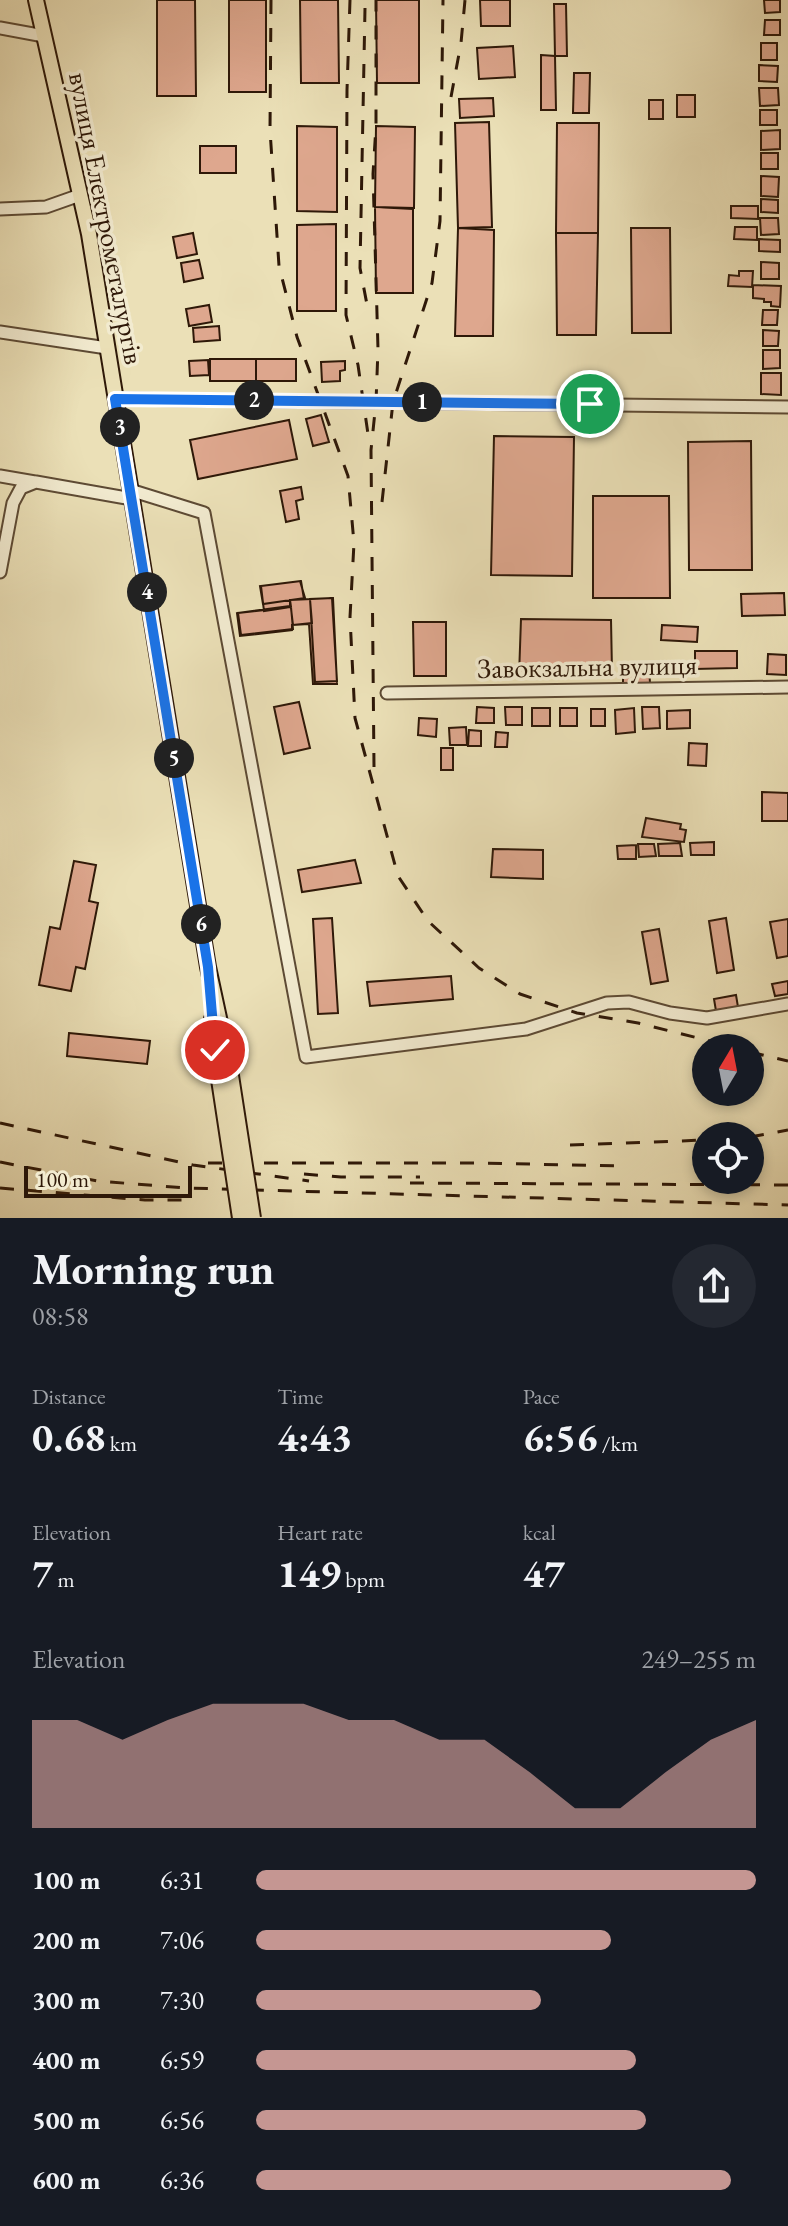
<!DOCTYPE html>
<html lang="en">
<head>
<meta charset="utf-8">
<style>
  body { margin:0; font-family:"EB Garamond",serif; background:#242831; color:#f1f3f6; height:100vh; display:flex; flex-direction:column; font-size:30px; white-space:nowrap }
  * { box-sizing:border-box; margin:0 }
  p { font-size:26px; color:#9ea1a6 }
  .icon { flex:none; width:44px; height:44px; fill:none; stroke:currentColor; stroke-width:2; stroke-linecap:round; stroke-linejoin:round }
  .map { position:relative; height:1218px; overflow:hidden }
  .side { display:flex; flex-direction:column; background:#171b24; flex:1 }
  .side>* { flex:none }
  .needle { width:52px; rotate:10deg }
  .buttons { position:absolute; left:692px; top:1034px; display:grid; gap:16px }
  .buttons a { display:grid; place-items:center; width:72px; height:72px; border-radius:50%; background:#171b24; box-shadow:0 4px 12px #0003; font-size:40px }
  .scale { position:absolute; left:24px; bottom:20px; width:168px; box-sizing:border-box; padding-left:8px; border:4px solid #2e1808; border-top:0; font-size:22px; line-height:28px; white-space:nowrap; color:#2e1808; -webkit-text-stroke:6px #f2ebd0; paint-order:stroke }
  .pin { position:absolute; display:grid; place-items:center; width:68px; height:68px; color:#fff; margin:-34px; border:4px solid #fff; border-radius:50%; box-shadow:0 2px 8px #0007 }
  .km { position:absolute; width:40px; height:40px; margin:-20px; border-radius:50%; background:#222; color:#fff; font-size:22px; line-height:40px; text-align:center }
  .round { display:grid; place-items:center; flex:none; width:84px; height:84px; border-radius:42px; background:#242831 }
  .head { display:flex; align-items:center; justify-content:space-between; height:136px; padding:0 32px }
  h1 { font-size:44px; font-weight:700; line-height:60px }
  .metrics { display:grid; grid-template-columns:repeat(3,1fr); gap:12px; height:136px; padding:8px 32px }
  .metrics div { display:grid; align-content:center }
  .metrics b { font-size:40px; font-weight:700 }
  .metrics small { font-size:22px; font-weight:400 }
  .metrics p { font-size:22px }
  .chart { height:224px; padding:16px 32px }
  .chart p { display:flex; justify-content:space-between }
  .chart svg { width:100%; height:144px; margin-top:8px; fill:#c59692; opacity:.7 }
  ul { padding:0 32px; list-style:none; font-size:26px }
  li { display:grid; grid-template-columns:128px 96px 1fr; align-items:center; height:60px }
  li i { height:20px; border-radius:10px; background:#c59692 }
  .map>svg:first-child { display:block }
  .building { fill:#dea78e; stroke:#2e1808; stroke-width:2 }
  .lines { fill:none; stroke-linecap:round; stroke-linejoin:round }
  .minor-casing { stroke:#5d4a34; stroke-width:15 }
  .major-casing { stroke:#2e1808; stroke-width:18 }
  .minor { stroke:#f2ebd0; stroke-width:11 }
  .major { stroke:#ebe0b7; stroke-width:14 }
  .rail { stroke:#2e1808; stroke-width:3; stroke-dasharray:14 14; stroke-linecap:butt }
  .major-bridge-casing { stroke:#2e1808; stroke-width:18; stroke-linecap:butt }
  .major-bridge { stroke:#ebe0b7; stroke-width:14 }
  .route-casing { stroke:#fff; stroke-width:16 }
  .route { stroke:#1a73e8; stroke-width:10 }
  .labels { text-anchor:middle; stroke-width:7; stroke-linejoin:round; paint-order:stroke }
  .street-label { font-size:28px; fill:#2e1808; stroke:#f2ebd0 }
</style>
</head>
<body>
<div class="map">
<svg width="788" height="1218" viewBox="0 0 788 1218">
  <rect width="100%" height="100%" fill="#ebe0b7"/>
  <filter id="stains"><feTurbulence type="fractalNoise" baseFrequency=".0025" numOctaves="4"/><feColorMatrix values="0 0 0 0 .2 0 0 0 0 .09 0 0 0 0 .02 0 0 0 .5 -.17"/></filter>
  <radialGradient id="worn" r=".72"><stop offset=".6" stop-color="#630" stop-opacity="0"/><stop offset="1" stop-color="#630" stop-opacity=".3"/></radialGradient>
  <!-- building -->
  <path class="building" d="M157,0h38l1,96h-39z
    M229,0h37v92h-37z
    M300,0h38l1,83h-38z
    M376,0h43v83h-42z
    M480,0h30v26h-29z
    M764,0h16v12l-15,1z
    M554,4h12l1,52h-12z
    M765,20h15v15h-16z
    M761,43h16v17h-16z
    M513,46l2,31 -36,2 -2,-31z
    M541,55l14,1 1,54h-15z
    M759,65l19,1 -1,16 -18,-1z
    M574,73h16l-1,40h-16z
    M759,88h19l1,17 -19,1z
    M677,95h18v22h-18z
    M493,98l1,18 -34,2 -1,-19z
    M649,100h14v19h-14z
    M760,110h17v15h-17z
    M489,122l3,105 -34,1 -3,-105z
    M557,123h42l-1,110h-42z
    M297,126l40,1v85l-40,-1z
    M376,126l39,1 -1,81 -39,-1z
    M780,130v19l-19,1v-19z
    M200,146h36v27h-36z
    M761,153h17v16h-17z
    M761,176l18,1 -1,20 -17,-1z
    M761,199l17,1v13l-17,-1z
    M731,206h27v13l-27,-1z
    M375,207l38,2v84h-37z
    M760,218h18l1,16 -18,1z
    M336,224v87h-39v-86z
    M735,227h22v13l-23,-1z
    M458,228l36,2 -1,106h-38z
    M631,228h39l1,105h-39z
    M193,233l4,21 -20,4 -4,-21z
    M556,233h42l-2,102h-39z
    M759,239l21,1v12l-21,-1z
    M199,260l4,18 -19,4 -3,-19z
    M761,262l18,1v16h-18z
    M739,271h14l-1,16 -24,-1 1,-11 10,1z
    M753,285l28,1 -1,21 -9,-1v-4h-7v-3l-11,-1z
    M209,305l3,17 -23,4 -3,-17z
    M763,310h15l-1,15h-15z
    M219,326l1,14 -26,2 -1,-14z
    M763,330l16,1 -1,15h-15z
    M763,350h17v18l-17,1z
    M210,359h46v22h-46z
    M256,359h40v22h-40z
    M208,360l1,15 -19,1 -1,-15z
    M345,361v9l-5,1v10l-18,1 -1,-20z
    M761,373h20v22l-20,-1z
    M321,415l8,27 -16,4 -7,-27z
    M289,420l8,39 -99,20 -8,-39z
    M494,436l80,1 -2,139 -81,-1z
    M751,441l1,129h-63l-1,-128z
    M301,487l2,12 -7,2 3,18 -13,3 -6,-31z
    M593,496h76l1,102h-77z
    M300,581l5,17 -42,6 -3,-18z
    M301,581l3,18 -14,1 1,7 -27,4 -3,-25z
    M784,593l1,22 -43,1 -1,-22z
    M332,598l5,83 -22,1 -5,-83z
    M333,598l4,86h-24l-4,-60 -17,1v5l-52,6 -3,-23 53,-7v-6z
    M310,599l2,24 -19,2 -3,-25z
    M291,607l2,22 -52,6 -3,-22z
    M521,619l90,1 1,51 -93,5z
    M413,622h33v54h-32z
    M662,625l36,2 -1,15 -36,-2z
    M695,651h42v17l-42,1z
    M768,654l18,1v20l-19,-1z
    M623,667h26l1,16 -27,1z
    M299,702l11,46 -26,6 -10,-47z
    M477,707l17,1v15h-18z
    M505,707h17v18h-16z
    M642,707h17l1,21 -17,1z
    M532,708h18v18h-18z
    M560,708h17v18h-17z
    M634,708l1,24 -19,2 -1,-24z
    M591,709h14v17h-14z
    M690,710v18l-23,1v-18z
    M419,718l18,1 -1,18 -18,-2z
    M466,727l1,18h-17l-1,-17z
    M469,730l12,1v15h-13z
    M496,732l12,1 -1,14h-12z
    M689,743l18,1 -1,22 -18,-1z
    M441,748h12v22h-12z
    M762,792l26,1v28h-26z
    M646,818l35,6 -1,5 6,1 -2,12 -42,-5z
    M714,842v13h-23l-1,-12z
    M680,843l2,13h-23l-1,-12z
    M638,844h16l2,12 -17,1z
    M636,845v14h-18l-1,-13z
    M493,849l50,1v29l-52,-2z
    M355,860l6,23 -59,9 -4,-22z
    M74,861l22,4 -7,36 9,2 -13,66 -9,-2 -5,24 -32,-6 11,-58 10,2z
    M332,918l6,95 -20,1 -5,-95z
    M726,918l8,52 -17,3 -8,-52z
    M788,919v37l-11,2 -7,-36z
    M659,929l9,52 -17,3 -9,-52z
    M451,976l2,23 -83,7 -3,-24z
    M788,981v13l-13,2 -3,-12z
    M736,995l2,12 -22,4 -2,-12z
    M69,1033l81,8 -3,23 -80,-8z"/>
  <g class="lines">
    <!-- minor casing -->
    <g class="minor-casing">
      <path id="minor" d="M0,28l44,8
        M0,209l46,-2 34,-12
        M0,332l107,16
        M115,399l673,8
        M0,476l35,6
        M130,490l74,23 102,544 220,-28 81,-26 22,-1 41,11 37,5 81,-14
        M0,572l13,-69 8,-15 15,-6 96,17
        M387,693l401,-6"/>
    </g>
    <!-- major casing -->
    <g class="major-casing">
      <path id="major" d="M36,0l53,234 119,733 22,102
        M212,1019l6,54"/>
    </g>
    <!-- minor -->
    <use href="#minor" class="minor"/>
    <!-- major -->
    <use href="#major" class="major"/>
    <!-- rail -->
    <path class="rail" d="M271,0l-1,130 9,136 18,71 51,139 6,67 -4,74 5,101 43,158 30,45 51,47 41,26 57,19 61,10 100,25
      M350,0l-3,90 -1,225 12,50 10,69
      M365,8l-5,260 9,47
      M451,97l10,-54 4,-43
      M382,502l11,-100 39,-119 8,-62 3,-221
      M374,767l-3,-317 5,-48 2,-53 -5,-175 3,-48v-126
      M750,1052l38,9
      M0,1123l193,42 116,16
      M750,1137l38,-7
      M570,1145l136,-5
      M0,1162l97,19 89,7 602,17
      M208,1163h268l146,3
      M304,1174l37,3h79
      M410,1183l378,2
      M0,1188l145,12h50"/>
    <!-- major-bridge casing -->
    <g class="major-bridge-casing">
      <path id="major-bridge" d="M230,1069l23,149
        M218,1073l22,145"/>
    </g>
    <!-- major-bridge -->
    <use href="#major-bridge" class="major-bridge"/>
  </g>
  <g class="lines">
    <!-- route casing -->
    <g class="route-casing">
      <path id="route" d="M215,1050l-7,-83 -93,-568 475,5"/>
    </g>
    <!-- route -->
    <use href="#route" class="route"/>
  </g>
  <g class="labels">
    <!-- street labels -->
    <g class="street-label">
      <text transform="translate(107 218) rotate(79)" y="10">вулиця Електрометалургів</text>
      <text transform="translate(587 666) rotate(-1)" y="10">Завокзальна вулиця</text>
    </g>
  </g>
  <rect width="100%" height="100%" filter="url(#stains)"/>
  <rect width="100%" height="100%" fill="url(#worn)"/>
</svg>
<div class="buttons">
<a><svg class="needle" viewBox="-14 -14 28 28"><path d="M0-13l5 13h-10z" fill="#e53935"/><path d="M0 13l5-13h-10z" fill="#9ea1a6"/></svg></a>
<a><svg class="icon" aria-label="locate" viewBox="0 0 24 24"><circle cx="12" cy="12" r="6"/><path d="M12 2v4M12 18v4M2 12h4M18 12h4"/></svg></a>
</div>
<div class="scale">100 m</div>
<div class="pin" style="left:590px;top:404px;background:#1e9e55"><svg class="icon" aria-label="arrive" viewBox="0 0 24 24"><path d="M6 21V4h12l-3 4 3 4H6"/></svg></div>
<div class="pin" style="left:215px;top:1050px;background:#d93025"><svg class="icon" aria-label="check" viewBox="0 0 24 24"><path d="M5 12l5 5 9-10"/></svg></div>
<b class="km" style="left:422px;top:402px">1</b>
<b class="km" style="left:254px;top:400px">2</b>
<b class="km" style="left:120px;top:427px">3</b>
<b class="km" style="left:147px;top:592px">4</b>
<b class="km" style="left:174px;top:758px">5</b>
<b class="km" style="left:201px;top:924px">6</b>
</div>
<section class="side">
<div class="head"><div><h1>Morning run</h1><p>08:58</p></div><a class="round"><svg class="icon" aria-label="share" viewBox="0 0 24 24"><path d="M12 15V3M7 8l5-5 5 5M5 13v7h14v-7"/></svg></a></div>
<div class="metrics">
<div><p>Distance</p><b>0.68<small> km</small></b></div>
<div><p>Time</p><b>4:43</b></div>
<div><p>Pace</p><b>6:56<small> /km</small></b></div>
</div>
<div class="metrics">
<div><p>Elevation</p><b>7<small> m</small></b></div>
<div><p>Heart rate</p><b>149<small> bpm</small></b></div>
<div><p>kcal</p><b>47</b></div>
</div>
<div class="chart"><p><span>Elevation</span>249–255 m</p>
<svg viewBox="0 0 160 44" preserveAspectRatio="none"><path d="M0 44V11L10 11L20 17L30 11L40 6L50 6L60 6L70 11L80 11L90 17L100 17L110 27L120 38L130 38L140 27L150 17L160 11V44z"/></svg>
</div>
<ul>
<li><b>100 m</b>6:31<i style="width:100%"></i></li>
<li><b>200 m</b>7:06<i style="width:71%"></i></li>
<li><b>300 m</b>7:30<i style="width:57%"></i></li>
<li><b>400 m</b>6:59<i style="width:76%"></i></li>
<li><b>500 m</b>6:56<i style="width:78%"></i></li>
<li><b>600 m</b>6:36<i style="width:95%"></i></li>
</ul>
</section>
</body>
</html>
